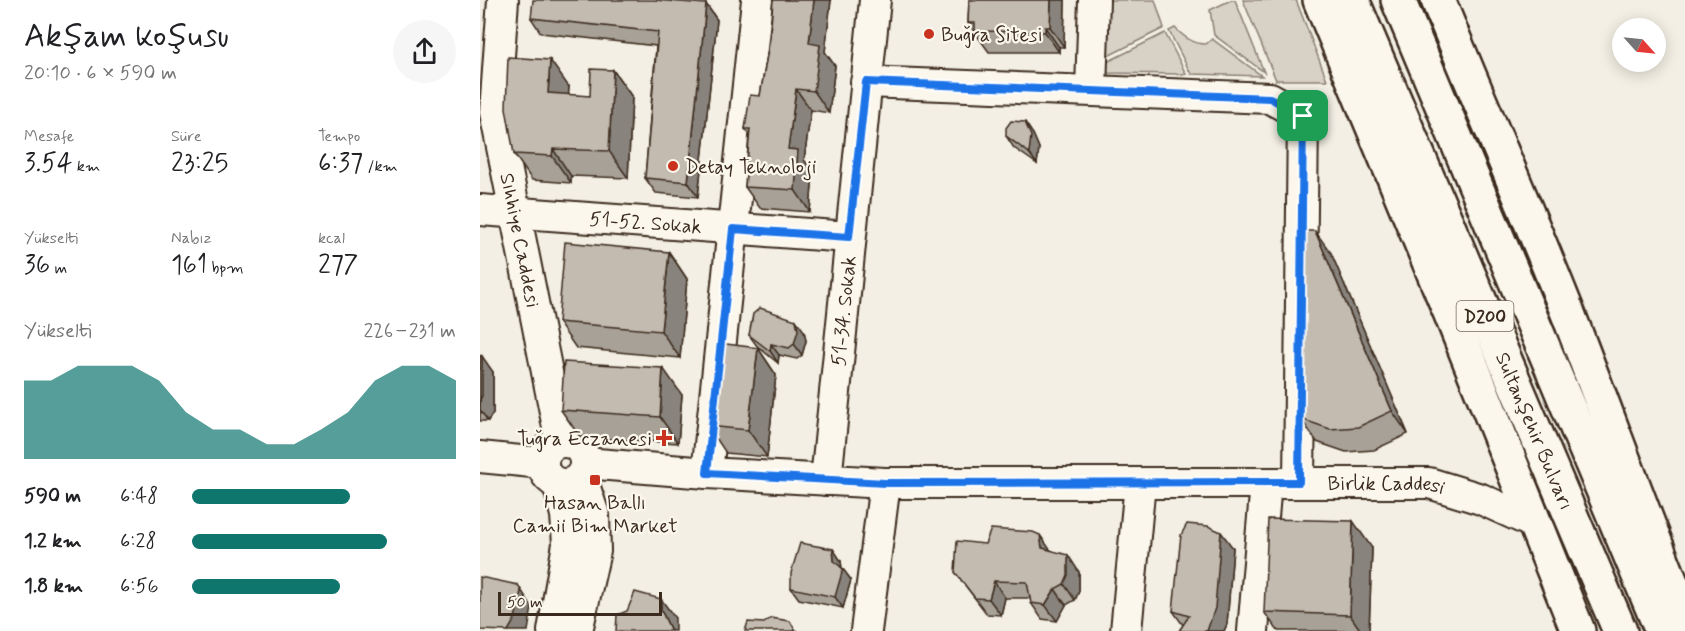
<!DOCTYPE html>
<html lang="tr">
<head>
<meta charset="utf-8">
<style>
  body { margin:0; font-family:Mynerve,sans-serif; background:#f6f6f6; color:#202124; height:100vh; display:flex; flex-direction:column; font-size:22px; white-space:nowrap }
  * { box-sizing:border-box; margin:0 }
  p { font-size:20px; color:#757577 }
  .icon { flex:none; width:33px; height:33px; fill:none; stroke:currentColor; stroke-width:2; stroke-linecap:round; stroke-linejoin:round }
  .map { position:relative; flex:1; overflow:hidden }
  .drawer { display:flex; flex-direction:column; background:#fff; width:480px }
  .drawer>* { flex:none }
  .needle { width:39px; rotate:117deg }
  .fabs { position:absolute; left:1132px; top:18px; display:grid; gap:12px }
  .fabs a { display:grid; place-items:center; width:54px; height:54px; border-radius:50%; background:#fff; box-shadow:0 3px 15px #0003; font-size:30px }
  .scale { position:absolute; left:18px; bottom:15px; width:164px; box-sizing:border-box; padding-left:6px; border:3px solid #3b2a1e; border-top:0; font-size:16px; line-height:21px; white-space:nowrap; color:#3b2a1e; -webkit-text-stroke:4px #fbf7ec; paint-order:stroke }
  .pin { position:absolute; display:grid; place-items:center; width:51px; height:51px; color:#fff; margin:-26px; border-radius:12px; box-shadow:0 3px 9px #0006 }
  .round { display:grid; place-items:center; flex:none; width:63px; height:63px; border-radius:32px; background:#f6f6f6 }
  .summary { display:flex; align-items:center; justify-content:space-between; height:102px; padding:0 24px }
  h1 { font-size:33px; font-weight:600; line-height:45px }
  .figures { display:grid; grid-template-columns:repeat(3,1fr); gap:9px; height:102px; padding:6px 24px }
  .figures div { display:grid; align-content:center }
  .figures b { font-size:26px; font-weight:600 }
  .figures small { font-size:16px; font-weight:400 }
  .figures p { font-size:16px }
  .chart { height:168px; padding:12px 24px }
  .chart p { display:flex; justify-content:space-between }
  .chart svg { width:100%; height:108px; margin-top:6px; fill:#0f766e; opacity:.7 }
  ul { padding:0 24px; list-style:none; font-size:20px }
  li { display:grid; grid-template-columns:96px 72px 1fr; align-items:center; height:45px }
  li i { height:15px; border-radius:8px; background:#0f766e }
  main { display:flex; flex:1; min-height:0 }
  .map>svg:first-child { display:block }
  .green { fill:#d8d1c6; stroke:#8a7e72; stroke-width:1.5 }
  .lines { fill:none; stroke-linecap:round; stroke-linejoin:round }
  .minor-casing { stroke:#3b2a1e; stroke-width:34 }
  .major-casing { stroke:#3b2a1e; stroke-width:38 }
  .highway-casing { stroke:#3b2a1e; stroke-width:38 }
  .minor { stroke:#fbf7ec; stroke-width:30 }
  .major { stroke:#fbf7ec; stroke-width:33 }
  .highway { stroke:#fbf7ec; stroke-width:33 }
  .wall { fill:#a8a197; stroke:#3b2a1e; stroke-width:1.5 }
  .shaded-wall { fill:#88837b; stroke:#3b2a1e; stroke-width:1.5 }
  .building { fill:#c3bbb0; stroke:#3b2a1e; stroke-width:1.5 }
  .route-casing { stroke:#fff; stroke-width:12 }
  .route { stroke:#1a73e8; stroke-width:8 }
  .poi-dot { fill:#c8321e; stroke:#fbf7ec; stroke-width:2 }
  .labels { text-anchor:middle; stroke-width:4.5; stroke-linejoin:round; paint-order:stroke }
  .shield { fill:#fbf7ec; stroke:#75685c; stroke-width:1.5 }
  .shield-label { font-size:18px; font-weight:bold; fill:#3b2a1e }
  .poi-label { font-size:20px; fill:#3b2a1e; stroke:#fbf7ec; text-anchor:start }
  .street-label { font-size:20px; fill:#3b2a1e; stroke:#fbf7ec }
</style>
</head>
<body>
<main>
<section class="drawer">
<div class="summary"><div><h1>Akşam koşusu</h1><p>20:10 · 6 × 590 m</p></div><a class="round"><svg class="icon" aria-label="share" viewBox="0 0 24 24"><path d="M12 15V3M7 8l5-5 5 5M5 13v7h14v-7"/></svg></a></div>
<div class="figures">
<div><p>Mesafe</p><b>3.54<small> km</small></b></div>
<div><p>Süre</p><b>23:25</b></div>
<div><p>Tempo</p><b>6:37<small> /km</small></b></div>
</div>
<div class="figures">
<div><p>Yükselti</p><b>36<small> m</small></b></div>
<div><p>Nabız</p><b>161<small> bpm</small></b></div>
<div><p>kcal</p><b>277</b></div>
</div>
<div class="chart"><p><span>Yükselti</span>226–231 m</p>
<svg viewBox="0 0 160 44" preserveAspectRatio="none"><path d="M0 44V12L10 12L20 6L30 6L40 6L50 12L60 25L70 32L80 32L90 38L100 38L110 32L120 25L130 12L140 6L150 6L160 12V44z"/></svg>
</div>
<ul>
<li><b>590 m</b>6:48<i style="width:60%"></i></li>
<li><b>1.2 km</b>6:28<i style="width:74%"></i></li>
<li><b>1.8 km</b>6:56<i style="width:56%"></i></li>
</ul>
</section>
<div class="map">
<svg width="1205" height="631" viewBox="0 0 1205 631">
  <rect width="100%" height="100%" fill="#f3efe4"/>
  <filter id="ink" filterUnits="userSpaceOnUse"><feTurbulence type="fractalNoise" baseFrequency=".0167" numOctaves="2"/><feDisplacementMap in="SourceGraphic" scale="12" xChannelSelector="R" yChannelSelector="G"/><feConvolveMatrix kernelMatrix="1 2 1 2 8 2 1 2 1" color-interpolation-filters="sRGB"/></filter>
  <g filter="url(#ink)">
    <!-- green -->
    <path class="green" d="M626,0h49l9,28 -60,30z
      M751,0h4l29,72 -50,-37 -4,-25z
      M763,0h53l31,80h-51z
      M695,28c9,9 18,16 31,16l6,-5 50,37 -71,-2 -22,-43z
      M685,33l21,41 -83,-1v-9z"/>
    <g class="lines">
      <!-- minor casing -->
      <g class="minor-casing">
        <g id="minor">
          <path id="s1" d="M23,0l-8,112 66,330"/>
          <path d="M386,82l404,16 33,18 -4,366"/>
          <path d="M611,89l3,-89"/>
          <path id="s2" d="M0,210l369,27"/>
          <circle cx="84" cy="463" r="21"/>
          <path d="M0,457l62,6"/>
          <path id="s3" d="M105,463l122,10 178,10h544l52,16 53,24"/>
          <path d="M227,473l50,-473"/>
          <path id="s4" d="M346,480l49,-480"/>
          <path d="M73,631l15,-87 -2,-29 -8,-31"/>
          <path d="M97,631l18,-80 -1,-36 -13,-39"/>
          <path d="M386,631l19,-148"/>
          <path d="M646,631l14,-148"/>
          <path d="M773,631l13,-148"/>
        </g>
      </g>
      <!-- major casing -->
      <g class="major-casing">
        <path id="major" d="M840,0l130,312 128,319
          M958,0c42,104 88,207 129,311 40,102 76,205 118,306"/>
      </g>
      <!-- highway casing -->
      <g class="highway-casing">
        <g id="highway">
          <path id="s5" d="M872,0l268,631"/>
          <path d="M918,0l264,631"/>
        </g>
      </g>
      <!-- minor -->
      <use href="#minor" class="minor"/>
      <!-- major -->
      <use href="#major" class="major"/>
      <!-- highway -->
      <use href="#highway" class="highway"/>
    </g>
    <!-- wall -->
    <path class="wall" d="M293,0h58l-6,52 10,14 -6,47 -18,-3 -7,50 9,11 -3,41 -50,-4 -15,-21 4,-53 -4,-5 15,-33 10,-58z
      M489,0h96l-1,47h-5v5h-70l-21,-29z
      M226,4l11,16 -19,177 -42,-4 -11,-15 11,-132 -115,-13 -10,-15z
      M133,70l19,27 -4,81 -57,-2v7l-39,-3 -18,-26 55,-67 -1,8 22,1z
      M553,134l6,14 -2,16 -23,-16 -8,-12z
      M189,252l18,27 -7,79 -104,-10 -18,-26z
      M851,253l77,181 -34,16 -28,2 -29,-10 -16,-23z
      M324,331l2,10 -4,14 -5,4 -18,-4 -1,8 -21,-17 -8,-11z
      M278,348l18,27 -9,82 -41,-4 -18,-27z
      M0,356l13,16v41l-5,8h-8z
      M202,395l-4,48 -98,-6 -19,-27z
      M505,544l66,6 28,22v19l-4,9 -9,5 -9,16 -15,-2 -11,-16 -1,-5h-25l-4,17 -14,-1 -32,-42z
      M753,548l-6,76 -3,7h-45l4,-6 -10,-14z
      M892,548l-3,83h-91l-14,-19z
      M353,549l8,12 1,7 9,12 -8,28 -44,-9 -8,-11z"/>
    <!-- shaded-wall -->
    <path class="shaded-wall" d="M334,0h17l-6,52 10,14 -6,47 -15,-22 -5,-48z
      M571,0h14l-1,47 -14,-20z
      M226,4l11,16 -19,177 -10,-15z
      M565,27l14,20v5l-14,-20z
      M70,60l19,27 -2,33 -19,-27z
      M133,70l19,27 -4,81 -19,-27z
      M316,89l15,21 -7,50 9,11 -3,41 -15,-22 -7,-41z
      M545,122l8,12 6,14 -2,16 -8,-11z
      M73,149l18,27v7l-19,-27z
      M835,231l16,22 77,181 -16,-23z
      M189,252l18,27 -7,79 -19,-27z
      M316,320l8,11 2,10 -4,14 -8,-11z
      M291,344l8,11 -1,8 -8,-12z
      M278,348l18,27 -9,82 -19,-27z
      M2,356l11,16v41l-5,8 -8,-11z
      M183,368l19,27 -4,48 -18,-26z
      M873,521l19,27 -3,83h-8l-11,-16z
      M741,532l12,16 -6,76 -3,7h-17z
      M560,535l11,16 -9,-3z
      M353,549l8,12 1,11 1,-3 8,11 -8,28 -8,-11 -1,-36z
      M588,555l11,17v19l-4,9 -11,-16z
      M514,581l11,17 -4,17 -12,-16z
      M38,585l14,22 -4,24h-20z
      M575,589l11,16 -9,16 -12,-16z
      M181,599l14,19v13h-4l-10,-21z"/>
    <!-- building -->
    <path class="building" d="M53,0h121l52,4 -18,178 -43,-4 13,-146 -127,-14z
      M293,0h41l-5,43 11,2 -6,46 -18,-2 -8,60 10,1 -3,40 -50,-3 5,-58h-5l5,-34 10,1 10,-58z
      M489,0h82l-1,27h-5v5l-70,-1v-8h-7z
      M28,57l42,3 -2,33 42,3 1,-27 22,1 -4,81 -56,-2 -1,7 -38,-2 -8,-46z
      M531,121l14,1 6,14 -2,17 -23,-17v-8z
      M823,231h12l77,180 -34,16 -28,2 -29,-10z
      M85,242l104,10 -8,79 -103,-9z
      M280,308l36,12 2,10 -4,14 -5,4 -18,-4 -1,7 -21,-16 4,-21z
      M238,343l40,5 -10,82 -40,-4z
      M0,356h2v40l-2,3z
      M84,362l99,6 -3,49 -99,-7z
      M788,519l85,2 -3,94 -86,-3z
      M707,524l21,2 13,6 -6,76 -8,23h-28l10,-15 -16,-5 8,-76z
      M511,529l42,3 7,3 2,13 26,7v20l-4,9 -9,5 -10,16 -14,-2 -4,-21 -33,-1 -5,18 -14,-1 -20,-26 2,-31 28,3z
      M320,543l33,6 1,12 9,8 -8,28 -44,-9v-15z
      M0,577l38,8 3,6 -6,28 -7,12 -28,-1z
      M155,592l26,7v11l10,21h-55l1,-16 10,-4z
      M291,618l19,3 5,9 3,1h-53l3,-9 16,1z"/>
  </g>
  <g class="lines" filter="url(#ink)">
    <!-- route casing -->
    <g class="route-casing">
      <path id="route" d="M386,82l404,16 33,18 -4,366 -414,1 -178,-10 26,-244 116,8z"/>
    </g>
    <!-- route -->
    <use href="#route" class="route"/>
  </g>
  <!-- markers -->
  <g class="poi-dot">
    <circle cx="449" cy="34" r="6"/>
    <circle cx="193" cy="166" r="6"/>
    <path d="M181 429h6v6h6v6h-6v6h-6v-6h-6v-6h6z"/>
    <rect x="109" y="474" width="12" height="12" rx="3"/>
  </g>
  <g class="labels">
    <!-- shield labels -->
    <rect class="shield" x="976.5" y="301" width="57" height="30" rx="4.5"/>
    <g class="shield-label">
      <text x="1005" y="322">D200</text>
    </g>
    <!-- poi labels -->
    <g class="poi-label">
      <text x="461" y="41">Buğra Sitesi</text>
      <text x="205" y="173">Detay Teknoloji</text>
      <text x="172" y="445" text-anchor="end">Tuğra Eczanesi</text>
      <text x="115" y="509" text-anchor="middle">Hasan Ballı<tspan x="115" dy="23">Camii Bim Market</tspan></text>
    </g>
    <!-- street labels -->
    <g class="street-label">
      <text dy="7" stroke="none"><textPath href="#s2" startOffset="166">51-52. Sokak</textPath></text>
      <text dy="7" stroke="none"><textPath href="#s1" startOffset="243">Sıhhiye Caddesi</textPath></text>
      <text dy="7" stroke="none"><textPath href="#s4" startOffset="170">51-34. Sokak</textPath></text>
      <text dy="7" stroke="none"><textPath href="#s5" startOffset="468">Sultanşehir Bulvarı</textPath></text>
      <text dy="7" stroke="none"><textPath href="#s3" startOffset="802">Birlik Caddesi</textPath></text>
    </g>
  </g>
</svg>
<div class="fabs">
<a><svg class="needle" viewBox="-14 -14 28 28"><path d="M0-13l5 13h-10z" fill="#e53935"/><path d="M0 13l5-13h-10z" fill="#757577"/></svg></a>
</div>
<div class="scale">50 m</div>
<div class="pin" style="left:823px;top:116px;background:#1e9e55"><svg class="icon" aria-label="arrive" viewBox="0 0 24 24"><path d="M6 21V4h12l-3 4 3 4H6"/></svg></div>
</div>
</main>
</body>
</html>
